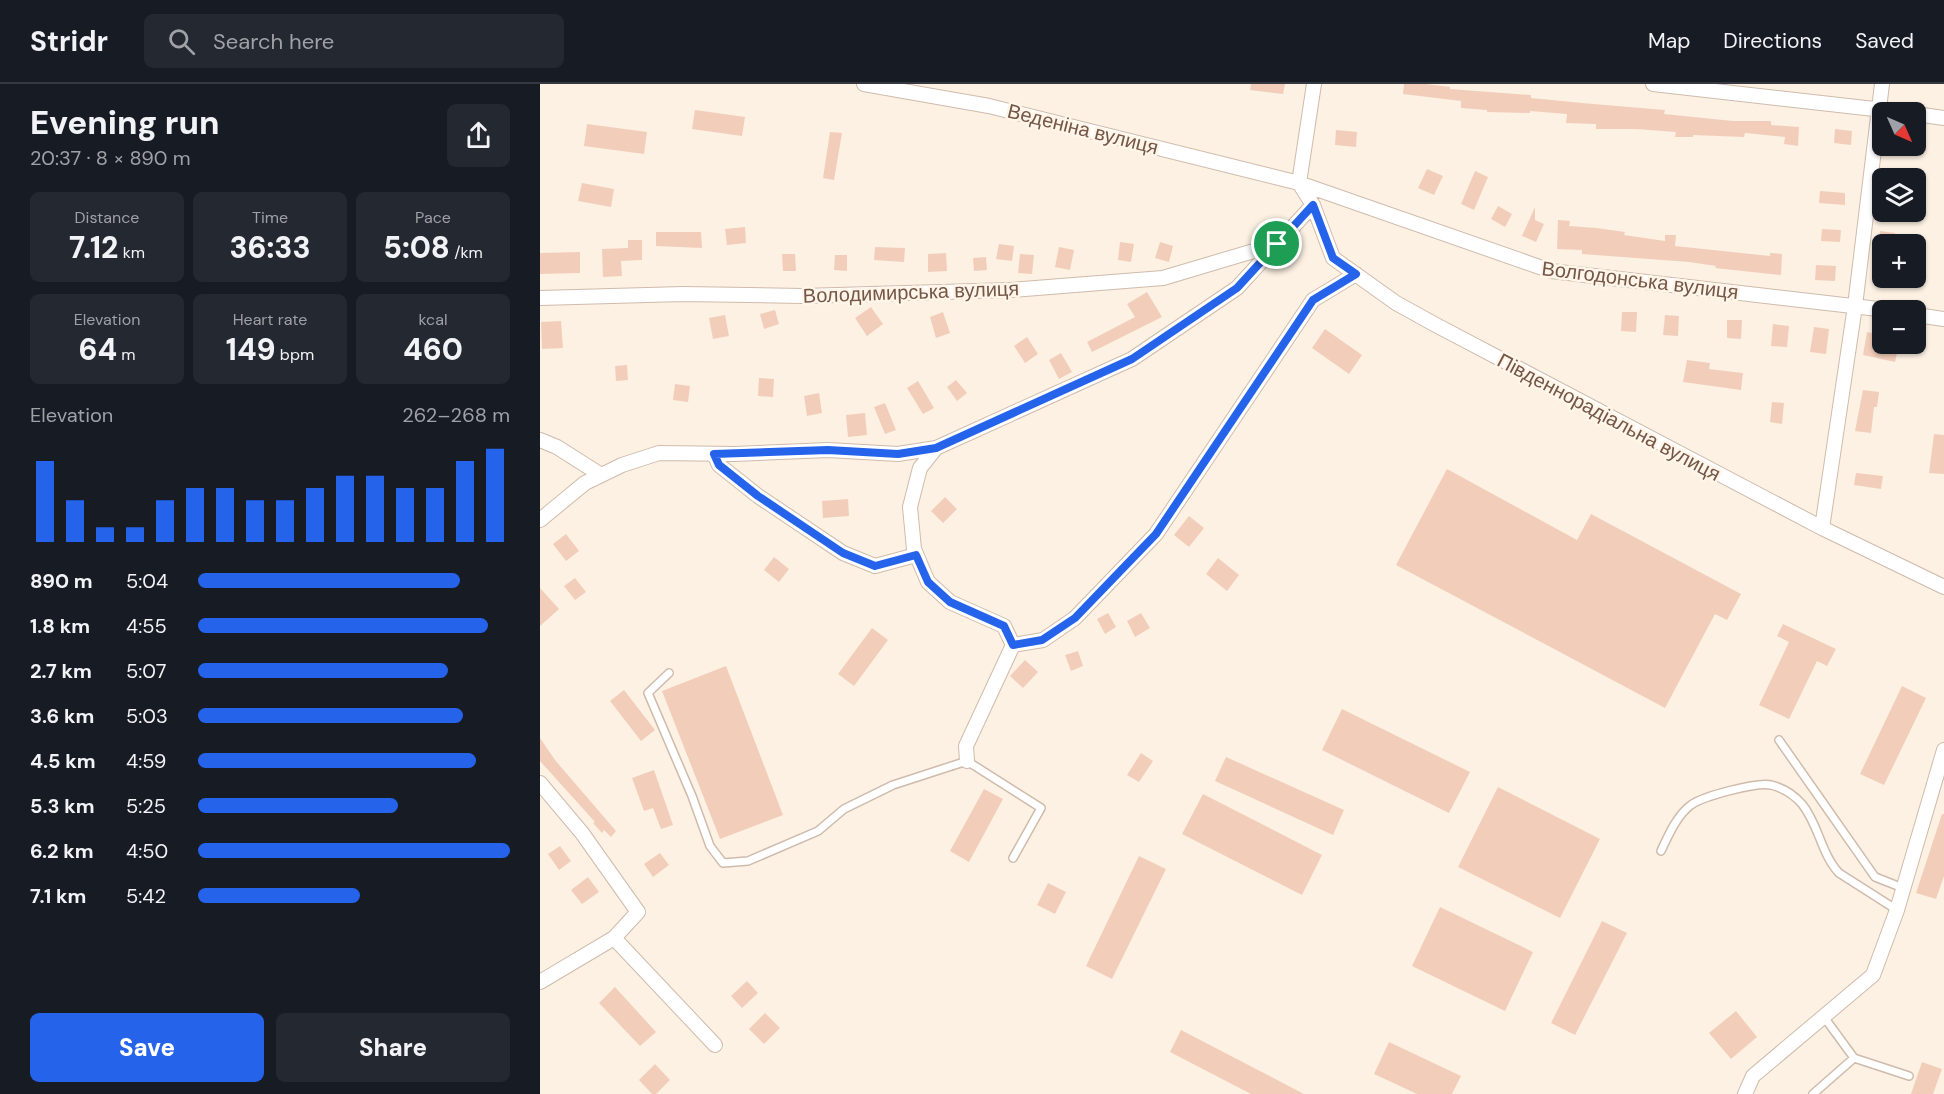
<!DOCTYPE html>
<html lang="en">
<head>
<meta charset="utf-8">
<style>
  body { margin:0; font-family:"DM Sans",sans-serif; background:#242831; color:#f1f3f6; height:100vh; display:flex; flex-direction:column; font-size:22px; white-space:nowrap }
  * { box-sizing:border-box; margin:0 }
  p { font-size:20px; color:#9ea1a6 }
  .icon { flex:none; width:33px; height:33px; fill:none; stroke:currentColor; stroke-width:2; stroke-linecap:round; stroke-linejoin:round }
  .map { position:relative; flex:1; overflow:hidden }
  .drawer { display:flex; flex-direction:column; background:#171b24; width:540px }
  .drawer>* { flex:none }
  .needle { width:39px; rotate:135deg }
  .controls { position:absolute; left:1332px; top:18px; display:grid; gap:12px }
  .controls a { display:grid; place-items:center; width:54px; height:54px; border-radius:9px; background:#171b24; box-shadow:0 2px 4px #0004; font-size:30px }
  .pin { position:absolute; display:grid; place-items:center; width:51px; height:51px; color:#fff; margin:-26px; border:3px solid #fff; border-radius:50%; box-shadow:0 2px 6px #0007 }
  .round { display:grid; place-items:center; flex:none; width:63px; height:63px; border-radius:9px; background:#242831 }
  .overview { display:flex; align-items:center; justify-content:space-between; height:102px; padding:0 30px }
  h1 { font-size:33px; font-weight:800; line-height:45px }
  .figures { display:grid; grid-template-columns:repeat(3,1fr); gap:9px; height:102px; padding:6px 30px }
  .figures div { display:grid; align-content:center; border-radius:9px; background:#242831; text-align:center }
  .figures b { font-size:30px; font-weight:800 }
  .figures small { font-size:16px; font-weight:400 }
  .figures p { font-size:16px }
  .chart { height:168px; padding:12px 30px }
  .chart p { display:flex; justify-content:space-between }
  .chart svg { width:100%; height:108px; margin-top:6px; stroke:#2563eb; stroke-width:6 }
  .cta { display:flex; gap:12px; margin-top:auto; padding:12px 30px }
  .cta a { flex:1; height:69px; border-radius:9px; background:#2563eb; color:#fff; font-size:24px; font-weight:800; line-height:69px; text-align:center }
  .cta a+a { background:#242831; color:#f1f3f6 }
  ul { padding:0 30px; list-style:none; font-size:20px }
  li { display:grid; grid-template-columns:96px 72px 1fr; align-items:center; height:45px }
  li i { height:15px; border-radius:8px; background:#2563eb }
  header { display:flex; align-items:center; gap:36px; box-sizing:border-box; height:84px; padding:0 30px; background:#171b24; border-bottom:2px solid #363941 }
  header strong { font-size:28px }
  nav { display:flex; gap:33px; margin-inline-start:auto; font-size:21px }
  .search { width:420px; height:54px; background:#242831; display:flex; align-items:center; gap:15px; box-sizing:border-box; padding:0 21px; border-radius:9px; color:#9ea1a6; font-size:22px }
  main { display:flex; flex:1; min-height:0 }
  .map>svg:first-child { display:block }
  .building { fill:#f2ceba }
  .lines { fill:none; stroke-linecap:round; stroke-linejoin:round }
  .lane-casing { stroke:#cfbbac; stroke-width:10 }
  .street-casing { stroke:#cfbbac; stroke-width:16 }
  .lane { stroke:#fff; stroke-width:7 }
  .street { stroke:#fff; stroke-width:14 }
  .route-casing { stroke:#fff; stroke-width:12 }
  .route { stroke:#2563eb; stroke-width:8 }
  .labels { text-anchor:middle; stroke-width:5; stroke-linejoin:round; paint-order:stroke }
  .street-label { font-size:20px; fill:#745749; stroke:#fff5e8 }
</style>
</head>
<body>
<header>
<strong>Stridr</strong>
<div class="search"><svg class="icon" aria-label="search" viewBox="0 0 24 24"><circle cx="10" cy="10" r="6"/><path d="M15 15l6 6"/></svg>Search here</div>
<nav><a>Map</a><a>Directions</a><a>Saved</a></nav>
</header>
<main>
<section class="drawer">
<div class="overview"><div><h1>Evening run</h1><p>20:37 · 8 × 890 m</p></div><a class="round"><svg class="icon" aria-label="share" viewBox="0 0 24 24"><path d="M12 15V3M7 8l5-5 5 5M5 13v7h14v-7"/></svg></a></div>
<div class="figures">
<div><p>Distance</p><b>7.12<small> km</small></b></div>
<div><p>Time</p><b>36:33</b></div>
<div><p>Pace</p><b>5:08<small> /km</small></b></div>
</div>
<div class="figures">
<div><p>Elevation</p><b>64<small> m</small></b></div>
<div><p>Heart rate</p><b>149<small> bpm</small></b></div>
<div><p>kcal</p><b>460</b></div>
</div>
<div class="chart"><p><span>Elevation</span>262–268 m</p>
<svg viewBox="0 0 160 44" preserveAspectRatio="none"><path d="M5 44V11M15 44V27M25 44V38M35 44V38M45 44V27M55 44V22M65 44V22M75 44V27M85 44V27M95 44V22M105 44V17M115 44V17M125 44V22M135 44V22M145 44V11M155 44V6"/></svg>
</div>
<ul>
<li><b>890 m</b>5:04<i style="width:84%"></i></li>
<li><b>1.8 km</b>4:55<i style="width:93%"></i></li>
<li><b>2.7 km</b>5:07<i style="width:80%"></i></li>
<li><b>3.6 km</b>5:03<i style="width:85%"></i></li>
<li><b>4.5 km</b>4:59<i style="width:89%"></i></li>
<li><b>5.3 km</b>5:25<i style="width:64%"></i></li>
<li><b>6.2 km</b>4:50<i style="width:100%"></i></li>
<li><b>7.1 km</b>5:42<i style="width:52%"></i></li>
</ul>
<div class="cta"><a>Save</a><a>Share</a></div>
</section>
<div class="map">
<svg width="1404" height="1010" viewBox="0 0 1404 1010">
  <rect width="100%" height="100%" fill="#fcf1e2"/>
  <!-- building -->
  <path class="building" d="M711,0h34l-2,10 -33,-4z
    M864,0h22l24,3v2l81,6v3l51,5 83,7 -1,4 69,7h38v4l28,2 -1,19 -14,-2 1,-7 -40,-4 -1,4 -51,-2v2h-18l1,-5 -40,-3h-40v-5l-30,-1 1,-9 -37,-3v2l-43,-1v-2l-26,-2v-7l-58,-7z
    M155,26l50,7 -3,19 -50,-7z
    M47,40l60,8 -3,22 -60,-8z
    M1295,45l17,2 -1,14 -17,-2z
    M796,46l21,2 -1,15 -21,-2z
    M290,48l12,1 -8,47 -11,-2z
    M887,85l16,7 -9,19 -16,-7z
    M935,87l13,6 -14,33 -13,-6z
    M42,99l32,6 -3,18 -33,-6z
    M1280,107l25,2v12l-26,-2z
    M958,122l14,8 -7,13 -14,-8z
    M995,123v13l9,4 -8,18 -14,-6z
    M1018,136l12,1 -1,5 27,2 29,4 -1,3 41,6v-6h11l-1,11 95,10v-3l12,1 -1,21 -66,-7 1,-2 -27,-4 -107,-8v-4l-25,-1z
    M205,143l1,16 -19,2 -2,-16z
    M1282,145l19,1 -1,12 -19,-1z
    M1340,147l15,2 -1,11h-16z
    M116,148h45l1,16 -46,-2z
    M88,156h14v20l-21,1 1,15 -19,1 -1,-28 26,-1z
    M580,158l14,2 -3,18 -13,-2z
    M620,158l13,4 -4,16 -14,-4z
    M459,160l15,2 -2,15 -16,-2z
    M335,163l30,1 -1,14 -30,-2z
    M519,163l15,3 -4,20 -15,-3z
    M40,168v21l-40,1v-21z
    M406,169l1,18 -19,1v-18z
    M242,170h13l1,17h-13z
    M480,170l14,1 -2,19 -14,-1z
    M295,171h12v16l-13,-1z
    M446,173l1,13 -13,1 -1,-13z
    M1276,181l20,1 -1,15 -20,-1z
    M607,208l15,25 -70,35 -5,-10 48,-25 -8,-13z
    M331,223l12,17 -16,12 -12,-18z
    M235,226l4,14 -15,5 -4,-15z
    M403,228l7,21 -14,5 -6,-21z
    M1082,228h15l-1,20 -15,-1z
    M185,231l4,21 -16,3 -4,-21z
    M1125,231l14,1 -1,20 -15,-1z
    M1187,236h15l-1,19 -14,-1z
    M21,237l2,27 -21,1 -1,-27z
    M1233,240l16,2 -2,21 -16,-1z
    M1274,243l15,2 -3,25 -16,-2z
    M785,245l37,26 -13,19 -37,-26z
    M1327,248l15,3v9h17l-4,18 -32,-7z
    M487,253l11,17 -13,9 -11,-17z
    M521,269l11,19 -13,7 -10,-19z
    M1147,276l23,3 -1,6 34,4 -2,17 -58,-8z
    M87,281l1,15 -12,1 -1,-15z
    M219,294l15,1 -1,18 -15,-1z
    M416,296l11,13 -10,8 -10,-14z
    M378,297l16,27 -11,6 -16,-26z
    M135,300l15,2 -2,16 -15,-2z
    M1323,306l16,2 -2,15h-3l-3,26 -16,-2z
    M279,309l3,20 -15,3 -3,-20z
    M1232,318l12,1 -2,21 -12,-2z
    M345,319l11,27 -11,4 -11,-27z
    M325,329l2,22 -19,2 -2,-22z
    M1394,350l10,1v39l-15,-1z
    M907,385l130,71 14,-26 150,80 -14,26 -12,-6 -50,94 -269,-143z
    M1316,389l27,3 -2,13 -27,-4z
    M405,413l12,12 -14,14 -12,-12z
    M308,415l1,17 -26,2 -1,-17z
    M649,432l15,12 -15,19 -15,-12z
    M26,450l13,17 -13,10 -13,-17z
    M234,473l15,12 -10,13 -15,-12z
    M678,474l21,17 -12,16 -21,-17z
    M35,494l11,14 -11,8 -11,-14z
    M0,504l19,21 -19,17z
    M568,529l8,14 -11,7 -8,-15z
    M601,529l9,15 -15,9 -8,-16z
    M1243,540l53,25 -9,17 -10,-5 -28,58 -30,-14 30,-63 -12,-6z
    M332,544l16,12 -34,46 -16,-12z
    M538,567l5,15 -12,5 -6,-16z
    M485,576l13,12 -15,16 -13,-12z
    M186,582l57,149 -63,24 -58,-148z
    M1362,602l24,12 -42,87 -24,-11z
    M84,606l31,40 -14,11 -31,-40z
    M802,625l128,63 -21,41 -127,-63z
    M0,654l15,22 61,71 -5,6 -7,-7 -2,3 -9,-10 2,-1 -55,-61z
    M601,669l12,8 -14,21 -12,-7z
    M686,673l118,53 -11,25 -118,-54z
    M114,686l19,55 -12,4 -8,-21 -9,3 -12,-33z
    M958,703l102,52 -40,79 -102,-51z
    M444,705l19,10 -34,63 -19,-11z
    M663,710l119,61 -20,40 -120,-61z
    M1402,730h2v62l-8,23 -20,-6z
    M20,762l11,15 -12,9 -11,-16z
    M120,769l9,12 -16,12 -9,-13z
    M599,772l27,13 -54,110 -26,-13z
    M48,793l11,15 -17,12 -11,-14z
    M508,799l18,9 -11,22 -18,-9z
    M900,823l93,45 -28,59 -93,-45z
    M1062,837l25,12 -52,102 -24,-12z
    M207,897l11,12 -16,15 -11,-12z
    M75,903l41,45 -16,14 -41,-43z
    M1196,927l21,26 -26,22 -22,-26z
    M225,929l15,15 -16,16 -15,-15z
    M641,946l123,64h-53l-81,-42z
    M849,958l72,34 -9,18h-35l-43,-20z
    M1382,978l20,7 -9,25h-22z
    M115,980l15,16 -14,14h-4l-13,-14z"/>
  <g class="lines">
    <!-- lane casing -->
    <g class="lane-casing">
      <path id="lane" d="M129,589l-21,20 44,103 18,50 13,17 25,-2 70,-30 26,-22 49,-24 74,-24 74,47 -28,50
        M1239,656l96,137 28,11
        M1121,767c7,-15 16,-36 30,-46 12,-9 66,-23 80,-20 12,3 23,10 31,19 17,21 19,50 37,69l58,37
        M1284,933l30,41 55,18
        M1273,1010l41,-36"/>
    </g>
    <!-- street casing -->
    <g class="street-casing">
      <path id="street" d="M324,0l125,22 310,77 252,88 336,39
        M774,0l-15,99 14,22 20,53 63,45 38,21 388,204 122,59
        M1113,0l248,28
        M1376,30l28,4
        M0,214l143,-4 119,2 209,-6 152,-12 114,-34
        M1376,231l28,4
        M0,356l17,7 44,28
        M396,364l-16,20 -10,39 4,42 14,33 22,20 54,24 9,19 30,-5 32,-22 81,-84 157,-234 43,-26
        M174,370l5,11 39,31 85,57 32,13 41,-11
        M0,436l45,-37 37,-18 37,-12 76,1 93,-4 70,4 38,-6 196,-89 105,-71 76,-83
        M1282,444l33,-222 27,-222
        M427,677l-1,-15 47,-101
        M0,699l42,50 56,79 -24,26 101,107
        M0,898l74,-44
        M1205,1010l8,-18 120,-101 24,-65 47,-160"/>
    </g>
    <!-- lane -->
    <use href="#lane" class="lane"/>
    <!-- street -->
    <use href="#street" class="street"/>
  </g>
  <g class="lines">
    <!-- route casing -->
    <g class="route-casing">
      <path id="route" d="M773,121l20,53 23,16 -43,26 -157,234 -81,84 -33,22 -29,5 -9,-19 -54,-24 -22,-20 -12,-27 -41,11 -32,-13 -85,-57 -39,-31 -5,-11 114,-4 70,4 38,-6 196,-89 105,-71z"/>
    </g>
    <!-- route -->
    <use href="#route" class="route"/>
  </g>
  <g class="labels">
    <!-- street labels -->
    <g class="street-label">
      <text transform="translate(543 45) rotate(14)" y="7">Веденіна вулиця</text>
      <text transform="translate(1100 196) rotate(7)" y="7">Волгодонська вулиця</text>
      <text transform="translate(371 208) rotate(-2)" y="7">Володимирська вулиця</text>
      <text transform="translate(1069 333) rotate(28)" y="7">Південнорадіальна вулиця</text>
    </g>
  </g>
</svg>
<div class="controls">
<a><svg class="needle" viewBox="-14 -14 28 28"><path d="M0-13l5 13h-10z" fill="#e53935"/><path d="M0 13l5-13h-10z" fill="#9ea1a6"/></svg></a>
<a><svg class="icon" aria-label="layers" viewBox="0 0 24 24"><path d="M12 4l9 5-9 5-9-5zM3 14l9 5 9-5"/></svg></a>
<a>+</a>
<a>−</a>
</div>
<div class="pin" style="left:737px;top:160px;background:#1e9e55"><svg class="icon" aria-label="arrive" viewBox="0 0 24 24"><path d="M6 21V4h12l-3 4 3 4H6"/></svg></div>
</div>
</main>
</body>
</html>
